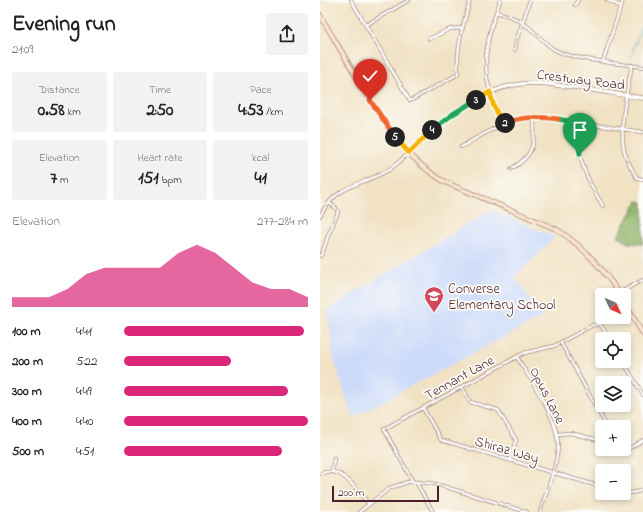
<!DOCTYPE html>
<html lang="en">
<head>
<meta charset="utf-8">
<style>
  body { margin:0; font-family:"Indie Flower",sans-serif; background:#f2f2f2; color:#222; height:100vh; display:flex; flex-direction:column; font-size:15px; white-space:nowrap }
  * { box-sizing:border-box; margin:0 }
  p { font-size:13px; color:#767676 }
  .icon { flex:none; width:22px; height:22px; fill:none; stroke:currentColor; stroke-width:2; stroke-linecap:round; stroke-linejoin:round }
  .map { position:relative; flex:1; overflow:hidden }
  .sheet { display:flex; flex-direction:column; background:#fff; width:320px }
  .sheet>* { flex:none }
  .needle { width:26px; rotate:134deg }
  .controls { position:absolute; left:275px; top:288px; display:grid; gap:8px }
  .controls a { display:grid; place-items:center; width:36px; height:36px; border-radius:4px; background:#fff; box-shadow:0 2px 6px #0003; font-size:20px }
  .scale { position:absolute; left:12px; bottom:10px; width:107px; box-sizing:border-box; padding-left:4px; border:2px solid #4a1f2b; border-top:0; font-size:11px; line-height:14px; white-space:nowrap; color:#4a1f2b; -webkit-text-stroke:3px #fdfcf7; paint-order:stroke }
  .pin { position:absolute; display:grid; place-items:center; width:34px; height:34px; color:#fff; margin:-41px -17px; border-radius:50% 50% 50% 0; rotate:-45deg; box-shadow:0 0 4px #0007 }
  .pin .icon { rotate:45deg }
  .km { position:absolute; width:20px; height:20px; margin:-10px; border-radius:50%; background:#222; color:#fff; font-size:11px; line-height:20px; text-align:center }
  .round { display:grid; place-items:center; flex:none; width:42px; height:42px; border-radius:4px; background:#f2f2f2 }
  .head { display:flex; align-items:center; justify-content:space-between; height:68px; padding:0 12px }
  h1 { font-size:22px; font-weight:800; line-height:30px }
  .metrics { display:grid; grid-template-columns:repeat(3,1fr); gap:6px; height:68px; padding:4px 12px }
  .metrics div { display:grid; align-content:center; border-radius:4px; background:#f2f2f2; text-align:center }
  .metrics b { font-size:17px; font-weight:800 }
  .metrics small { font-size:11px; font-weight:400 }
  .metrics p { font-size:11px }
  .chart { height:112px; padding:8px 12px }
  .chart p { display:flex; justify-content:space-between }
  .chart svg { width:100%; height:72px; margin-top:4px; fill:#db2777; opacity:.7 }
  ul { padding:0 12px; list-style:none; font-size:13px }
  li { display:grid; grid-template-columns:64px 48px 1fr; align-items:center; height:30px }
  li i { height:10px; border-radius:5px; background:#db2777 }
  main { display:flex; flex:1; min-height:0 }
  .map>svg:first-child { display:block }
  .built { fill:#cddbfa }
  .forest { fill:#8bb166; stroke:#6a6848 }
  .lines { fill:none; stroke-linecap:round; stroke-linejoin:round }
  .stream { stroke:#4aa6c8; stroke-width:1 }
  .minor-casing { stroke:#9e8078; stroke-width:4 }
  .tertiary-casing { stroke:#9e8078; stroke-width:5 }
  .secondary-casing { stroke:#9e8078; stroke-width:5.5 }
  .minor { stroke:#fff; stroke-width:2.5 }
  .tertiary { stroke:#fff; stroke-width:3.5 }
  .secondary { stroke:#fbe5cf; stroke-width:4 }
  .split-1-casing { stroke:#fff; stroke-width:8 }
  .split-2-casing { stroke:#fff; stroke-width:8 }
  .split-3-casing { stroke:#fff; stroke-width:8 }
  .split-4-casing { stroke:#fff; stroke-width:8 }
  .split-5-casing { stroke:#fff; stroke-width:8 }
  .split-6-casing { stroke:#fff; stroke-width:8 }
  .split-1 { stroke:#22a559; stroke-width:5 }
  .split-2 { stroke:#f0652b; stroke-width:5 }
  .split-3 { stroke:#f5b400; stroke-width:5 }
  .split-4 { stroke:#22a559; stroke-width:5 }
  .split-5 { stroke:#f5b400; stroke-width:5 }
  .split-6 { stroke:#f0652b; stroke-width:5 }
  .labels { text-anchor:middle; stroke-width:3.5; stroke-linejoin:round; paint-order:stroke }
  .street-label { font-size:14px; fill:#4a1f2b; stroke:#fdfcf7 }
  .poi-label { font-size:14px; fill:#4a1f2b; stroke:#fdfcf7; text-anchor:start }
</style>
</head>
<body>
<main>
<section class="sheet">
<div class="head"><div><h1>Evening run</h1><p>21:09</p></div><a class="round"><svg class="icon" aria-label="share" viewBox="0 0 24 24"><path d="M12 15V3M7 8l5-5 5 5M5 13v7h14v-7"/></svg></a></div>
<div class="metrics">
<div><p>Distance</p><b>0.58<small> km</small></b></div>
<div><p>Time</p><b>2:50</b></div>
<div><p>Pace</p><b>4:53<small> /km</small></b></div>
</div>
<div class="metrics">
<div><p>Elevation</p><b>7<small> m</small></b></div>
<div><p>Heart rate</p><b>151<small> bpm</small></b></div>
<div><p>kcal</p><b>41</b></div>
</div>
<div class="chart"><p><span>Elevation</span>277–284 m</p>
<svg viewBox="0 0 160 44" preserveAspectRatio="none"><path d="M0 44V38L10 38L20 38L30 33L40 24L50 20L60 20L70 20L80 20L90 11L100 6L110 11L120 20L130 29L140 33L150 33L160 38V44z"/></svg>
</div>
<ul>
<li><b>100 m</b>4:41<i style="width:98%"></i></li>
<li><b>200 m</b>5:22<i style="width:58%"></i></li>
<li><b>300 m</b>4:49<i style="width:89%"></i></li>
<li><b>400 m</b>4:40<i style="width:100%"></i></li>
<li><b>500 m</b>4:51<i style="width:86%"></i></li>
</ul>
</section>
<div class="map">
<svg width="323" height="512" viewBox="0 0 323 512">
  <rect width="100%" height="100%" fill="#fdfcf7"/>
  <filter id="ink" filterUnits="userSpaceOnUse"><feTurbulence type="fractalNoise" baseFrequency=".025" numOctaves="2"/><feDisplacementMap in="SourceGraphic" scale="8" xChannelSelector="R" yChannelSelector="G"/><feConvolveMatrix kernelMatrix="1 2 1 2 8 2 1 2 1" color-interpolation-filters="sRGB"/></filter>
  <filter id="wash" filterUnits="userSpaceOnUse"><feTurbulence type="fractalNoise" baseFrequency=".012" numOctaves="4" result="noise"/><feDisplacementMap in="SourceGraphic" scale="16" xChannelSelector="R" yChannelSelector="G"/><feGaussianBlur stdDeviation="0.9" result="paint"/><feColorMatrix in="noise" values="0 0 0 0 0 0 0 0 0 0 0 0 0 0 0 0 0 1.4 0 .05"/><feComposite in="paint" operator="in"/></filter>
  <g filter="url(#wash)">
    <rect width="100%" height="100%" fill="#f1e2c4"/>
    <!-- built -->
    <path class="built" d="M171,210l64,27 -40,40 27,40 -189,100 -19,-56 -6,-52z"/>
    <!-- forest -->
    <path class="forest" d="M318,201l5,1v42l-15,-1 -10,-7z"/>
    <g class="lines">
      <!-- stream -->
      <path class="stream" d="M311,57l12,-36"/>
    </g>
  </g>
  <g filter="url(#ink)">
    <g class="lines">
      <!-- minor casing -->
      <g class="minor-casing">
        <path id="minor" d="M31,0l59,101 48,-27c-2,-29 5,-47 12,-74
          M180,0c-3,11 -8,22 -10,33 -9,34 -2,60 12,91
          M287,0l13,6
          M255,5l3,-5
          M176,12c11,3 22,6 31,14 10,8 17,17 28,24 22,11 63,13 88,17
          M46,25l43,-25
          M109,39l21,-10 12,-1
          M195,50l1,-8 14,-42
          M283,61l20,-61
          M312,65c-5,26 -13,59 -8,85 2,10 8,19 13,28l6,1
          M259,123c-5,31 8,57 24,83
          M141,147c28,-16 52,-33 85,-29l97,14
          M191,169c24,-14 24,-26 23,-52
          M0,216c17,-32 39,-30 67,-45 8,-5 15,-12 22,-18
          M0,256l2,-2 6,-18 10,-24 -2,-4 -7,-5
          M299,293l24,-13
          M241,343l46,84
          M197,357c13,23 42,62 41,89 -1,22 -12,45 -18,66
          M303,361l20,34
          M142,387l8,15 28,8 18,30 -6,19
          M103,408l18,32 161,47
          M237,434l14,-1 31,8
          M304,447l4,2 15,-9
          M12,472l2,-13
          M0,474c22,-10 36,16 49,30
          M93,482l-29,-53 140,-76 30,-7 39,-21 7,-1 10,15
          M96,482l17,30
          M303,493h9l11,-3
          M39,512l31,-24 18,-6h10l18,2 91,28"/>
      </g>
      <!-- tertiary casing -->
      <g class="tertiary-casing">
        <path id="tertiary" d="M89,153c32,-33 73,-68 122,-70 16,0 32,3 48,5 22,3 43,7 64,10"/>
      </g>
      <!-- secondary casing -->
      <g class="secondary-casing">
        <path id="secondary" d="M0,15c12,21 25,42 37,63 23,40 48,82 90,105l109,46c27,17 47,39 64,66
          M304,302l19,32"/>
      </g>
      <!-- minor -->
      <use href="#minor" class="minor"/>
      <!-- tertiary -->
      <use href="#tertiary" class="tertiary"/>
      <!-- secondary -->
      <use href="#secondary" class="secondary"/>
    </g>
  </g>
  <g class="lines" filter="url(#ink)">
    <!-- split-1 casing -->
    <g class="split-1-casing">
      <path id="split-1" d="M238,119l21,4 -1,19 2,12"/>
    </g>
    <!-- split-2 casing -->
    <g class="split-2-casing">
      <path id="split-2" d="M185,123c18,-7 35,-6 53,-4"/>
    </g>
    <!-- split-3 casing -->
    <g class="split-3-casing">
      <path id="split-3" d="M156,100l14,-8 3,12 9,20 3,-1"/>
    </g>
    <!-- split-4 casing -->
    <g class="split-4-casing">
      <path id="split-4" d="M112,130l21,-16 23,-14"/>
    </g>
    <!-- split-5 casing -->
    <g class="split-5-casing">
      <path id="split-5" d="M75,137l14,16 23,-23"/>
    </g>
    <!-- split-6 casing -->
    <g class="split-6-casing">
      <path id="split-6" d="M50,100l25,37"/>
    </g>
    <!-- split-1 -->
    <use href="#split-1" class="split-1"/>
    <!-- split-2 -->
    <use href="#split-2" class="split-2"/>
    <!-- split-3 -->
    <use href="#split-3" class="split-3"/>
    <!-- split-4 -->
    <use href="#split-4" class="split-4"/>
    <!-- split-5 -->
    <use href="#split-5" class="split-5"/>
    <!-- split-6 -->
    <use href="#split-6" class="split-6"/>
  </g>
  <!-- icons -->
  <defs>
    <g id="school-pin" transform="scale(1)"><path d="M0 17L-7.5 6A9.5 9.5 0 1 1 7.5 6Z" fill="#d1495b" stroke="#fdfcf7"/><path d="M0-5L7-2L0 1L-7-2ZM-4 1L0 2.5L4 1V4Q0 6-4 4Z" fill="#fff"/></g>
  </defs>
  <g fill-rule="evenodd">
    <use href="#school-pin" x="114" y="296"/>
  </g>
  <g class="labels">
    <!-- street labels -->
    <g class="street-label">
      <text transform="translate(261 79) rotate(7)" y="5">Crestway Road</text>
      <text transform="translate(139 377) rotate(-29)" y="5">Tennant Lane</text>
      <text transform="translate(228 395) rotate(63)" y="5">Opus Lane</text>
      <text transform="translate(187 449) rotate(16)" y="5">Shiraz Way</text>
    </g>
    <!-- poi labels -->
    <g class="poi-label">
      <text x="128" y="293">Converse<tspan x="128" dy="16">Elementary School</tspan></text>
    </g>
  </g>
</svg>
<div class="controls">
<a><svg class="needle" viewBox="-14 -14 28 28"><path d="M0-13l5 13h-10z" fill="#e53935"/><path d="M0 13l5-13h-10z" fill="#767676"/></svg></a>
<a><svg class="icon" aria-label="locate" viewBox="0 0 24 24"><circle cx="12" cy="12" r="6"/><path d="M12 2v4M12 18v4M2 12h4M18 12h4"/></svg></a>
<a><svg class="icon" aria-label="layers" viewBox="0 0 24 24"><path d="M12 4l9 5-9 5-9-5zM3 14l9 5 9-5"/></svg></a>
<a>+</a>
<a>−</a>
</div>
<div class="scale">200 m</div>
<div class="pin" style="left:260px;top:154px;background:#1e9e55"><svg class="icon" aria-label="arrive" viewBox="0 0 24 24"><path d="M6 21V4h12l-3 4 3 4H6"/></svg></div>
<div class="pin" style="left:50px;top:100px;background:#d93025"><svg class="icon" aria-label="check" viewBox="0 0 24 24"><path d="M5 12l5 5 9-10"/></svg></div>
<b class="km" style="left:185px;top:123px">2</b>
<b class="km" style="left:156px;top:100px">3</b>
<b class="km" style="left:112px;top:130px">4</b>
<b class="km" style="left:75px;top:137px">5</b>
</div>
</main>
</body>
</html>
